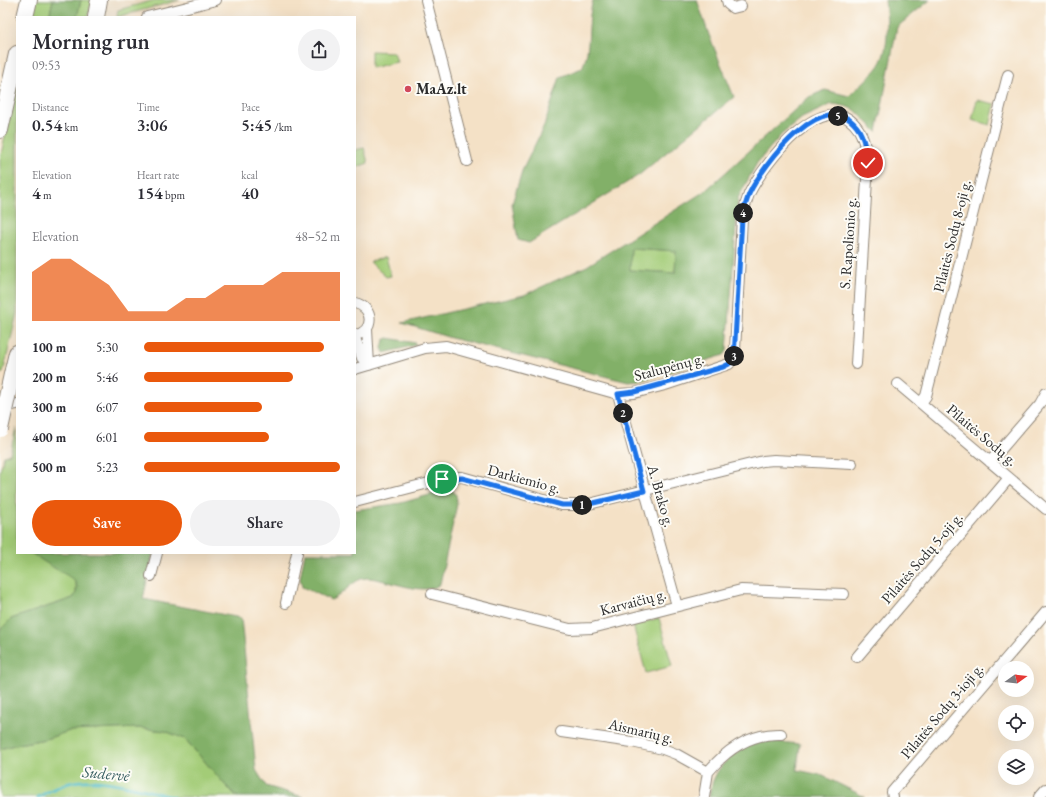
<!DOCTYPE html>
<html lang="en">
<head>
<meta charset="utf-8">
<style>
  body { margin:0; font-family:"EB Garamond",serif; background:#f2f2f3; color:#2b2b33; height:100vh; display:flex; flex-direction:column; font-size:15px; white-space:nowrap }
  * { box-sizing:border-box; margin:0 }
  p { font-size:13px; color:#7c7c81 }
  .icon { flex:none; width:22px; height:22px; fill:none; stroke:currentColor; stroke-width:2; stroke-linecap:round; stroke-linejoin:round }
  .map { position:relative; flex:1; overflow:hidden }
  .panel { position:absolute; left:16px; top:16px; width:340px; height:538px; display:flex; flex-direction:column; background:#fff; border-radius:0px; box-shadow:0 4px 16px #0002 }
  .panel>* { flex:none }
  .needle { width:26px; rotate:75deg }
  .buttons { position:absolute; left:998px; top:661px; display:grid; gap:8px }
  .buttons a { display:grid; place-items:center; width:36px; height:36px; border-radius:50%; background:#fff; box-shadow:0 4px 16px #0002; font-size:20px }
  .pin { position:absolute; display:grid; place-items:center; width:34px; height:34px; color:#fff; margin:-17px; border:2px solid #fff; border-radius:50%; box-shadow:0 1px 4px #0007 }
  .km { position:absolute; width:20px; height:20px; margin:-10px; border-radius:50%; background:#222; color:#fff; font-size:11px; line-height:20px; text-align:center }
  .round { display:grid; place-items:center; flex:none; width:42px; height:42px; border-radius:21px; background:#f2f2f3 }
  .head { display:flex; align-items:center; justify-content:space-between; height:68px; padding:0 16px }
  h1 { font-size:22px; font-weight:600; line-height:30px }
  .figures { display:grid; grid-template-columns:repeat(3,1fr); gap:6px; height:68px; padding:4px 16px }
  .figures div { display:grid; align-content:center }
  .figures b { font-size:17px; font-weight:600 }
  .figures small { font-size:11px; font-weight:400 }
  .figures p { font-size:11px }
  .chart { height:112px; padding:8px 16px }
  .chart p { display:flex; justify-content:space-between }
  .chart svg { width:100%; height:72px; margin-top:4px; fill:#ea580c; opacity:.7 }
  .button { display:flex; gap:8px; margin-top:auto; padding:8px 16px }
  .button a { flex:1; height:46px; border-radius:24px; background:#ea580c; color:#fff; font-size:16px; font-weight:600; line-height:46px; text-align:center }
  .button a+a { background:#f2f2f3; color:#2b2b33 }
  ul { padding:0 16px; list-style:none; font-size:13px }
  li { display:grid; grid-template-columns:64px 48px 1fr; align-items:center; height:30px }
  li i { height:10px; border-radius:5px; background:#ea580c }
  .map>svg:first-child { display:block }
  .built { fill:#e4d0b4 }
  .green { fill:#a3cc77; stroke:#677c51 }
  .forest { fill:#82b068; stroke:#566e4a; fill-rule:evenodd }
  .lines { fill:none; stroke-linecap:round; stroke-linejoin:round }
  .stream { stroke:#4bb9c2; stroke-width:3 }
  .minor-casing { stroke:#908678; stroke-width:12 }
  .primary-casing { stroke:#908678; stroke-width:18 }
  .minor { stroke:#fff; stroke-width:10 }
  .primary { stroke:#fff; stroke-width:16 }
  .primary-bridge-casing { stroke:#908678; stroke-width:18; stroke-linecap:butt }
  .primary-bridge { stroke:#fff; stroke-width:16 }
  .route-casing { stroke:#fff; stroke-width:8 }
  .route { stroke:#1a73e8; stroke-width:5 }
  .poi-dot { fill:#d1495b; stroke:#fdfcf7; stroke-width:1.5 }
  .labels { text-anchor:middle; stroke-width:4; stroke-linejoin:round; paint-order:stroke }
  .poi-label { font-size:15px; font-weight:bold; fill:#2b2b2b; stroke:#fdfcf7; text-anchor:start }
  .street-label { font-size:15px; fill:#2b2b2b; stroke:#fdfcf7 }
  .water-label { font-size:16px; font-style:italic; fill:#365d60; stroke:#fdfcf7 }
</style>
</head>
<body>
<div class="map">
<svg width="1046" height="797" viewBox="0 0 1046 797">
  <rect width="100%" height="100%" fill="#fdfcf7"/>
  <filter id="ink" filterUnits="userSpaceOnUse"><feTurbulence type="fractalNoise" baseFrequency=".025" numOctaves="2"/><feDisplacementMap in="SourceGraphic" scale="8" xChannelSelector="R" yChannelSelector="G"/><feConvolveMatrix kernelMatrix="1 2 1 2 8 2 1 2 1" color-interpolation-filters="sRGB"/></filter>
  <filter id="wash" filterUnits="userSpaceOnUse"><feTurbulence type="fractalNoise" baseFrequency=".012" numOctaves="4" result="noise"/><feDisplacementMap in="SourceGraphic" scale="16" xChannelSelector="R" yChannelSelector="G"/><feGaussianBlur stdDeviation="0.9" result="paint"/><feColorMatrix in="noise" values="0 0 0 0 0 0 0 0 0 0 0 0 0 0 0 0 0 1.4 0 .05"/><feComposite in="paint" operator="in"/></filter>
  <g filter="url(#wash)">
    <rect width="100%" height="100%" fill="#f4e1c6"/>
    <!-- built -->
    <path class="built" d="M105,0h85l-64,17 -19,-1 -3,-10z"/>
    <!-- green -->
    <path class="green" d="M35,0h18l-4,17h-18z
      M81,0h11l-4,17h-11z
      M155,0h24l-62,17 1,-7z
      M371,51l23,1 3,10 -26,6z
      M17,81v232l-14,60 -3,1v-215z
      M977,100l18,4 -5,21 -18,-5z
      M364,148l4,15 -13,5v-18z
      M631,248l45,3 -1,22 -46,-3z
      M386,257l5,19 -5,1 -16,-15z
      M16,428l1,125h14l40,23 5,8v9l-3,5 -62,21 -11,11v-159l4,-15 6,-2z
      M659,618l13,48 -26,7 -13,-48z
      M139,728l26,3 20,8 43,49 10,9h-238v-48l18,-5 28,-5 23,-8z"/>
    <!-- forest -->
    <path class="forest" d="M53,0h28l-4,17h-28z
      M593,0h104l12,35 25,62 -95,78 -110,68 -11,-3 -6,-36 10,-33 22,-45 16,-49 22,-9c10,-19 4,-46 11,-68z
      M885,0h45l-33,27 -20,105 -22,-22 -10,-4 -13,-2 -30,14 -20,16 -25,29 -19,35 -11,153 -3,4 -84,26 -12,1 -177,-44 -49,-15 122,-28 63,-29 118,-75 104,-94 16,-7 24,6c9,-9 19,-17 27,-27 15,-18 11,-47 9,-69zM631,248l45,3 -1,22 -45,-3z
      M388,338l27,5 1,2 -32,8 -2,-5 2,-8z
      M447,490l6,1 3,4 1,9 -17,80c-16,14 -54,-6 -73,-6 -14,0 -23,17 -36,22l-29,-13 -2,-9 5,-25h50v-43l46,-7z
      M31,553h122l-10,46 98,19 15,152 10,16 37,11h-65l-10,-9 -43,-49 -20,-8 -26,-3 -70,3 -23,8 -28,5 -18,5v-119l11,-11 62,-21c12,-17 -6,-22 -17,-29 -9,-5 -17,-11 -25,-16z
      M758,740l42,4 -3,26 24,5 44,22h-156c5,-32 22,-43 49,-57z"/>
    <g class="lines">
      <!-- stream -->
      <path class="stream" d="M38,797c9,-5 19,-10 28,-13 31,-10 77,6 107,13"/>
    </g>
  </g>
  <g filter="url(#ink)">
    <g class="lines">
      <!-- minor casing -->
      <g class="minor-casing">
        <path id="minor" d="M426,0l41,161
          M727,0l1,4 5,4 8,-2
          M147,17l69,-17
          M355,303c19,4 20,29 0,32
          M367,329l2,36
          M355,338l7,20 7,7
          M355,369l70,-21 21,-2 172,48 16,-1 31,-8 64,-21 5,-6 1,-7 7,-133c2,-9 4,-16 7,-24 14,-29 77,-114 110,-64 6,10 7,22 9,33l-12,201
          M898,384l148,125
          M618,394l59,212
          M921,403l5,-7 82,-321
          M0,408l17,-4
          M990,462l50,-58 6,-11
          M355,502l97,-25h10l100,28h23l178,-44 11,-1 78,4
          M151,576l6,-23
          M432,594l138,35 22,-1 149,-38 103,4
          M286,603l11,-50
          M857,657l152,-179
          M561,732l71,10 31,7 13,5 32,18 -4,25
          M708,772c19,-23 42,-39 73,-38
          M893,797l-1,-5 154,-180
          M1039,797l7,-8"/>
      </g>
      <!-- primary casing -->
      <g class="primary-casing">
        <path id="primary" d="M25,17l4,-17
          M96,17l3,-17
          M0,130l17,-76
          M13,370l4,-17"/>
      </g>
      <!-- minor -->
      <use href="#minor" class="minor"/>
      <!-- primary -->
      <use href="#primary" class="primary"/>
      <!-- primary-bridge casing -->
      <g class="primary-bridge-casing">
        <path id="primary-bridge" d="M0,429l13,-59"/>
      </g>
      <!-- primary-bridge -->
      <use href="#primary-bridge" class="primary-bridge"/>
    </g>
  </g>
  <g class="lines" filter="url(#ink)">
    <!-- route casing -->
    <g class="route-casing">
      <path id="route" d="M442,479l20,-1 100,27h23l59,-14 -26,-97 16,-2 89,-25 6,-3 5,-6 8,-140c2,-9 4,-16 7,-24 14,-29 77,-114 110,-64 6,10 7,22 9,33"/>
    </g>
    <!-- route -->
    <use href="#route" class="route"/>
  </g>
  <!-- markers -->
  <circle class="poi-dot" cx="408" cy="89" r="4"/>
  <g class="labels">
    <!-- poi labels -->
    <g class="poi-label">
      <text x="416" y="94">MaAz.lt</text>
    </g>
    <!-- street labels -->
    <g class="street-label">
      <text transform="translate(952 236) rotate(-76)" y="5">Pilaitės Sodų 8-oji g.</text>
      <text transform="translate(848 243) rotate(-86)" y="5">S. Rapolionio g.</text>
      <text transform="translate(669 367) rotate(-15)" y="5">Stalupėnų g.</text>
      <text transform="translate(982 435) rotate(40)" y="5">Pilaitės Sodų g.</text>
      <text transform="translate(524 479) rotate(15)" y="5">Darkiemio g.</text>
      <text transform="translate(661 496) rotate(74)" y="5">A. Brako g.</text>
      <text transform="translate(922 558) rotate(-49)" y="5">Pilaitės Sodų 5-oji g.</text>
      <text transform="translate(633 602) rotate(-15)" y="5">Karvaičių g.</text>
      <text transform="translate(942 711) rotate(-50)" y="5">Pilaitės Sodų 3-ioji g.</text>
      <text transform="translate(641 731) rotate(13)" y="5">Aismarių g.</text>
    </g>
    <!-- water labels -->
    <g class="water-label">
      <text transform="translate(106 773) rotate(5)" y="6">Sudervė</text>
    </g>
  </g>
</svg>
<div class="buttons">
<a><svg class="needle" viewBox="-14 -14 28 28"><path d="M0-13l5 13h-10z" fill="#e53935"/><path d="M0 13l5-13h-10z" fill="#7c7c81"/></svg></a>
<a><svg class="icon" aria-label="locate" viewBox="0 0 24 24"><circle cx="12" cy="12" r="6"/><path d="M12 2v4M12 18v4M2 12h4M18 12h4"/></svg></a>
<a><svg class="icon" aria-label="layers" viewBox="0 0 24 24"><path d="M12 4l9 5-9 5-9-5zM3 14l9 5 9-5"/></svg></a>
</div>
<div class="pin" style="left:442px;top:479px;background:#1e9e55"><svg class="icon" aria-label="arrive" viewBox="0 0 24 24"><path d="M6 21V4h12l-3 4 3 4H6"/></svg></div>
<div class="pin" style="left:868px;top:163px;background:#d93025"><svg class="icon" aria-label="check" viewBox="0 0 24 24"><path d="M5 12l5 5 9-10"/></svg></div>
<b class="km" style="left:582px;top:505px">1</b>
<b class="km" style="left:623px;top:413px">2</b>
<b class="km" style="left:734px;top:356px">3</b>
<b class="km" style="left:743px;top:213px">4</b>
<b class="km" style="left:838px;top:116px">5</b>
<section class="panel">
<div class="head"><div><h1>Morning run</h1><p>09:53</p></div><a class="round"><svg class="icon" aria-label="share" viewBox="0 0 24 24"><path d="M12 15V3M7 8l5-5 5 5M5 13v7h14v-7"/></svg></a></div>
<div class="figures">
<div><p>Distance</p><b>0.54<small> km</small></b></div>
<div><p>Time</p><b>3:06</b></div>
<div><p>Pace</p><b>5:45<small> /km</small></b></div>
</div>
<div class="figures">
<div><p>Elevation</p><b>4<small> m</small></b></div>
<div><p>Heart rate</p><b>154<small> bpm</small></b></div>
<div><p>kcal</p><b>40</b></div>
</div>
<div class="chart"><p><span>Elevation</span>48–52 m</p>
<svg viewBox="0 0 160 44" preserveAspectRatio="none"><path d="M0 44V14L10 6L20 6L30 14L40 22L50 38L60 38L70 38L80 30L90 30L100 22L110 22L120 22L130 14L140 14L150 14L160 14V44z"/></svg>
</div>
<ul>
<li><b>100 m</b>5:30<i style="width:92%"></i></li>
<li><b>200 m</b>5:46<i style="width:76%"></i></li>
<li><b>300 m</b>6:07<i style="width:60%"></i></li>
<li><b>400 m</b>6:01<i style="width:64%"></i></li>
<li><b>500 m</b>5:23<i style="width:100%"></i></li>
</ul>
<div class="button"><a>Save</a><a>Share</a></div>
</section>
</div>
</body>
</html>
